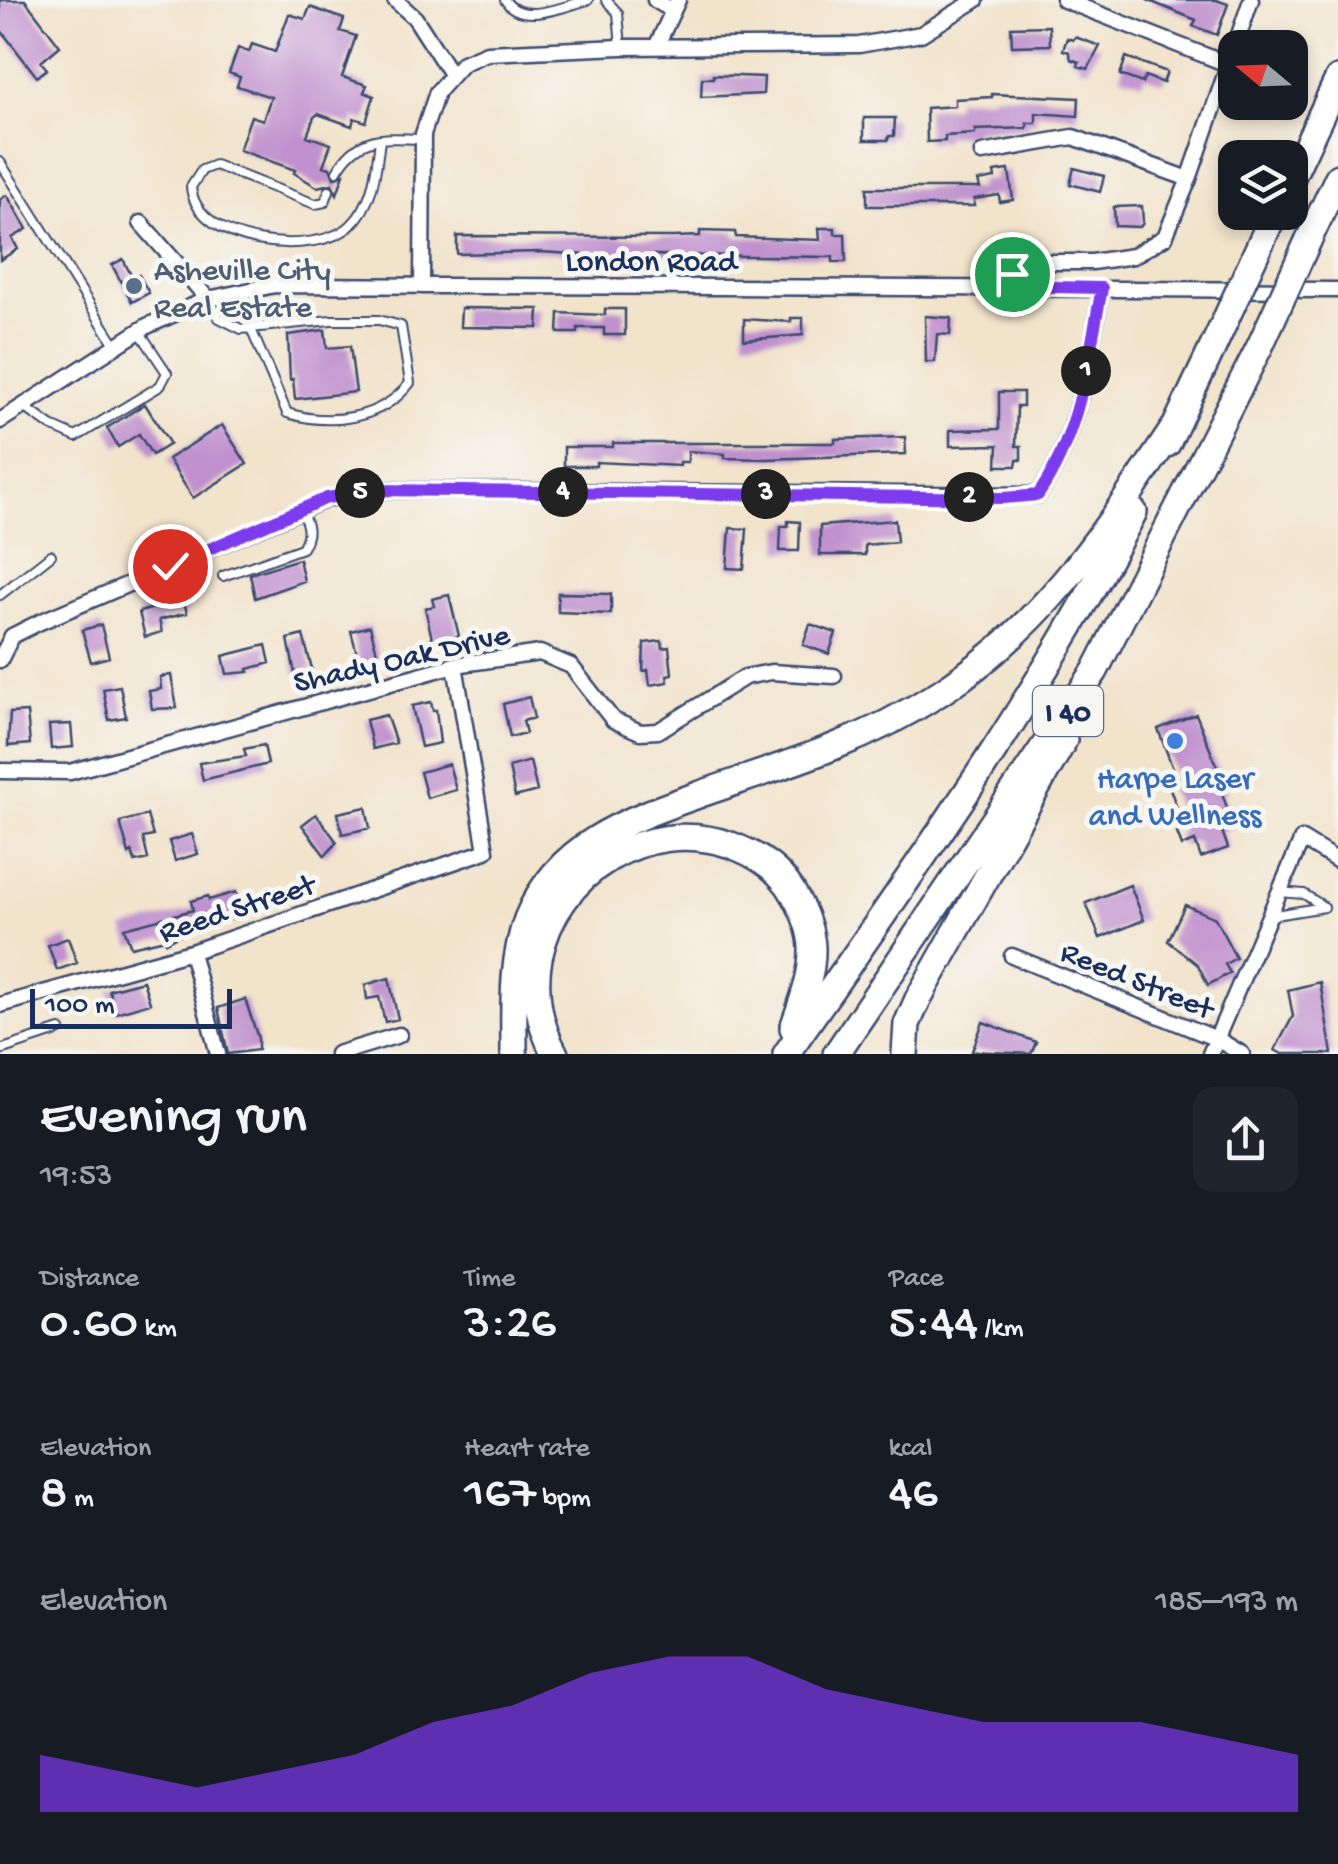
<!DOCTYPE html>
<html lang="en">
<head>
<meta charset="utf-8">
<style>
  body { margin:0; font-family:"Gochi Hand",sans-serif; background:#20242c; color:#f1f3f6; height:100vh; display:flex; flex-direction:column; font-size:38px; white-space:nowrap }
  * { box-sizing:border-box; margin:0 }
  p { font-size:32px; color:#9ea1a6 }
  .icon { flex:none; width:55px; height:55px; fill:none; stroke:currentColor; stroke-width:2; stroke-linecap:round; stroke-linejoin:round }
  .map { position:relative; height:1054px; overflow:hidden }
  .details { display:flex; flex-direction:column; background:#171b24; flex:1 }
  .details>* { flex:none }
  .needle { width:65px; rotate:289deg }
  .fabs { position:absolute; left:1218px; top:30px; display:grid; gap:20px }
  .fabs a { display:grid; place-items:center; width:90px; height:90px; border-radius:20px; background:#171b24; box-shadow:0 5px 15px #0003; font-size:50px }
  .scale { position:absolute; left:30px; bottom:25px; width:202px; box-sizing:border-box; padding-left:10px; border:5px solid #1b2f5e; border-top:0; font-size:28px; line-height:35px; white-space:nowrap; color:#1b2f5e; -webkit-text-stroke:8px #f6f6f2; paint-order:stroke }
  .pin { position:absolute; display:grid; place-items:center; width:85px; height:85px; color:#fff; margin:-42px; border:5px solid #fff; border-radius:50%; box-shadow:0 2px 10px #0007 }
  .km { position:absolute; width:50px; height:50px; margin:-25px; border-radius:50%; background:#222; color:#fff; font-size:28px; line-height:50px; text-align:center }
  .round { display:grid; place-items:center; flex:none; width:105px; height:105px; border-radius:20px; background:#20242c }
  .overview { display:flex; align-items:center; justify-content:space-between; height:170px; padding:0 40px }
  h1 { font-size:55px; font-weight:600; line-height:75px }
  .metrics { display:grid; grid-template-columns:repeat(3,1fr); gap:15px; height:170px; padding:10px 40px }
  .metrics div { display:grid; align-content:center }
  .metrics b { font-size:50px; font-weight:600 }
  .metrics small { font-size:28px; font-weight:400 }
  .metrics p { font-size:28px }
  .chart { height:280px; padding:20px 40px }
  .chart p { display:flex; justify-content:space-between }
  .chart svg { width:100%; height:180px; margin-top:10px; fill:#7c3aed; opacity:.7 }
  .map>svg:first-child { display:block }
  .building { fill:#c091ce }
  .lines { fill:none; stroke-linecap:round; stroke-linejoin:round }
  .service-casing { stroke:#3b4a6e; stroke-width:12 }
  .minor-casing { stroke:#3b4a6e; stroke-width:19 }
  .motorway-casing { stroke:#3b4a6e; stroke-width:30 }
  .service { stroke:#fff; stroke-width:8 }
  .minor { stroke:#fff; stroke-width:14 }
  .motorway { stroke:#fff; stroke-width:25 }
  .motorway-bridge-casing { stroke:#3b4a6e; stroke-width:30; stroke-linecap:butt }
  .motorway-bridge { stroke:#fff; stroke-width:25 }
  .route-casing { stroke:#fff; stroke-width:20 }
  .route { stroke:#7c3aed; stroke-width:12 }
  .service-dot { fill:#5c6f8a; stroke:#f6f6f2; stroke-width:4 }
  .shop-dot { fill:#3f7fe0; stroke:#f6f6f2; stroke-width:4 }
  .labels { text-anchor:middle; stroke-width:10; stroke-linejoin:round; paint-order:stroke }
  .shield { fill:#f6f6f2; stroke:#5d6b8a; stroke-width:2.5 }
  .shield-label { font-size:30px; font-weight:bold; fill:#1b2f5e }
  .street-label { font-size:32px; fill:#1b2f5e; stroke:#f6f6f2 }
  .service-label { font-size:32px; fill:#4e5e75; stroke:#f6f6f2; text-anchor:start }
  .shop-label { font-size:32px; fill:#366cbe; stroke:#f6f6f2 }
</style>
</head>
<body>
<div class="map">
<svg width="1338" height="1054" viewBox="0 0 1338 1054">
  <rect width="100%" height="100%" fill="#f6f6f2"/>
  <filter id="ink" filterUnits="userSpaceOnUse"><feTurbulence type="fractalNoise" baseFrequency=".01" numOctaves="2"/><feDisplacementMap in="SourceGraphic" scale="20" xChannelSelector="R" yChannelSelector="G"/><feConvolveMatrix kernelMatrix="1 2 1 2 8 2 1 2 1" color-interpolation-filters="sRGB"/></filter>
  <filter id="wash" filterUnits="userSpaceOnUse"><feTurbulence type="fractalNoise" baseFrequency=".0048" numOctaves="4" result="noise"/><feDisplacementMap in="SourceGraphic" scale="40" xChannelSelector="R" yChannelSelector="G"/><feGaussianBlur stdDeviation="2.25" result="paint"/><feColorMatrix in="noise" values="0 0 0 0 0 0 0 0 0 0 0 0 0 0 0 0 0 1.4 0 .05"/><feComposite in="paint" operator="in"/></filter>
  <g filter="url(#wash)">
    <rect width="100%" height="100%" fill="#f2e3cb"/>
    <g id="blocks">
      <!-- building -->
      <path class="building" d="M0,0h25l35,46 -19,16 6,7 -10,8 -37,-48z
        M1147,0h69l12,4 -11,31 -24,-9 3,-6z
        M310,7l34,12 -4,12 16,5 -14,41 25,8 -3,7 10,4 -8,26 -12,-4 -2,8 -34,-12 -4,3 -7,19 24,8 -8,22 7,2 4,10 10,-4 -7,20 -5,-10 -15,3 -23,-14 1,-3 -56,-20 12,-34 12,4 8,-23 -34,-11 3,-9 -11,-4 9,-25 11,4 3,-8 23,8 14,-38 16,5z
        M1049,26l1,19 -38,1 -1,-19z
        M1075,37l25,9 -12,23 -10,-3 1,-4 -8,-3 -2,-7 -6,-2 4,-12 6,2z
        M1126,57l41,15 -4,11 -18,-7 -3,7 -22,-8z
        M713,75l51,2 -1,17 -62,3 1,-19h11z
        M992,94l87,4 -1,18 -42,-3v10h-9v5l-52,2v4l-30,2v5l-18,1 -1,-34 29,-2v-7l37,-2z
        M864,118h31l-1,18h-5l-1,4h-24z
        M1074,168l30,8 -4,16 -30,-8z
        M1009,170l4,30 -13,2 -1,-7 -25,4v7h-107v-18h113l-2,-7 17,-3 -1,-6z
        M7,195l20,34 -15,9 6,11 -18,11v-60z
        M1142,206l1,17 -3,4 -25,-1 -1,-19z
        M819,228h16v6h10l1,28h-13v-5l-179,-2v4l-114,-7 -83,2v-18l216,1 27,-1v-5l35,1 1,5 84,3z
        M123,259l10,20 6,-4 10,18 -17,9 -20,-37z
        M461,308l78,1 -1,19 -78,-1z
        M605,309h20v26h-21v-7h-26v5h-20l1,-20 46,2z
        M925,316l26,2 -1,17 -13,-1 -2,28h-9z
        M791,318h12v17l-59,5v-21l47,3z
        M325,330l2,18 23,-2 6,46 -61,7 -2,-20 -3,1 -2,-45z
        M999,392h24v14h-6l-1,40h5v14h-4l-1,6h-19l1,-21 -48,1v-16l49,-1z
        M145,404l25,40 -18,11 -13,-21 -21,13 -11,-19z
        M222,425l25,39 -54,34 -25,-39z
        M905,437l1,17 -139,5 -42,-1v-4l-37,-3v11h-8v4l-84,-4v4h-32v-19h49v-4h222v-4z
        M895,520l2,22 -32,3v10h-45v-29z
        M788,521l12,1 -1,29h-19l1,-25h7z
        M730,528l17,1 -3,40 -17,-1z
        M299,559l5,22 -49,17 -5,-24z
        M181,591l6,22 -28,7 3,12 -17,5 -6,-25 23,-6 -2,-10z
        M558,593l53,1v20l-53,-2z
        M449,595l10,41 -26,7 -8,-35 9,-2 -2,-7z
        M810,624l26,9 -7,21 -26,-9z
        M101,625l8,32 -18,5 -9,-32z
        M370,626l9,34 -19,5 -9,-34z
        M303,635l9,34 -17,5 -7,-35z
        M662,641l1,7 6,-1 3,27 -5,1 1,7 -18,3 -2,-15 -5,1 1,-28z
        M266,645l4,18 -22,6 1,3 -22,2 -4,-18z
        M171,675l6,33 -25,1 -3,-18 12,-2 -1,-12z
        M120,686l6,31 -17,3 -6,-31z
        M529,697l5,21 -11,3 3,12 -16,4 -7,-33z
        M431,702l2,9 3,-1 4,33 -19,4 -9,-41z
        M27,712l3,32 -22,2 2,-33z
        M1196,714l31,78 -5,2 9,24 -3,2 3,8 -9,3 6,17 -27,10 -6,-17 -13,5 -5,-13 4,-2 -3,-8 4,-1 -15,-42 9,-3 -18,-48z
        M386,715l10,28 -23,6 -7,-29z
        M71,724l2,23 -22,2 -2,-24z
        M264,745l4,19 -65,16 -4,-17 47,-7 -2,-7z
        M530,761l7,30 -22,6 -6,-30z
        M449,764l7,26 -29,8 -7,-26z
        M366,807l4,21 -28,6 -4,-21z
        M316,814l21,28 -12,14 -23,-31z
        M147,815l6,21 -10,2 5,21 -13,3 -3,-10 -3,2 -9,-32z
        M192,834l6,20 -23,7 -6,-20z
        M1130,885l14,35 -44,18 -14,-35z
        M236,892l4,11 12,-4 2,6 15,4 -88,25 -15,8 -1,-3 -34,8 -7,-19 69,-18 -2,-9 17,-5 1,4z
        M1185,905l30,13 21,40 -11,6 5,9 -22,12 -10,-20 -30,-24z
        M68,938l9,25 -20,7 -9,-25z
        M389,978l9,41 -13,3 -6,-25 -12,2 -2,-14z
        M143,981l7,22 -34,10 -7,-23z
        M1320,982l12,72h-50l-7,-4 18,-34 -5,-26z
        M245,999l13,39v12l-30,4 -10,-46z
        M983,1022l53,20 -5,12 -59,-3z"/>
    </g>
  </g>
  <g filter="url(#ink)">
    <use href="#blocks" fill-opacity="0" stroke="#3b4a6e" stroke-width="2.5"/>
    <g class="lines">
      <!-- service casing -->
      <g class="service-casing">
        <path id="service" d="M505,0c16,26 59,6 83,0
          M606,0l12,13 3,34
          M0,162l116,184
          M337,171c22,-38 47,-33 86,-32
          M329,191l-4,11 -10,2 -100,-39 -13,5 -11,17c5,58 123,71 159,39 24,-22 26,-56 30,-86
          M208,299l11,19 22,11 90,-9h48l22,6 9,57c-29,37 -80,43 -123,30l-36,-84
          M23,406l28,20 25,11 84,-51 7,-13 -28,-42
          M223,576l79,-28c9,-15 6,-23 -1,-38
          M0,595l51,-40
          M1279,892l25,2 20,13
          M1269,916l55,-9
          M0,1050l60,-20"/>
      </g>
      <!-- minor casing -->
      <g class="minor-casing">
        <path id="minor" d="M395,0l20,18 36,56
          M655,0l18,11
          M1064,0l163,64
          M657,45l21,-45
          M982,153l91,-16 116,42
          M141,223l67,76
          M422,286l1,-152 14,-42 26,-29 24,-10 134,-6 238,-2 62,-11 55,-34
          M1000,286l11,-12 32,-12h49l41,-6 32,-19 24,-58 62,-179
          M0,421l147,-95 61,-27 67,-14 1063,5
          M0,660l12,-24 28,-14 287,-123 49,-9 662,5c42,-61 50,-135 64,-206
          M0,771l70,1 385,-107 85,-12 31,13 42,54 27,12 18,-1 87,-54 26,-5 63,4
          M191,952l27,102
          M1012,956l205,83 25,15
          M0,1005l191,-53 295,-101 -31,-186
          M337,1054l62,-19
          M1210,1054l92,-215 36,22"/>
      </g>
      <!-- motorway casing -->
      <g class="motorway-casing">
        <path id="motorway" d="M1290,181l48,-102
          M1262,240l13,-28
          M1308,241l30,-64
          M1167,444l45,-95
          M514,1054c0,-45 -3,-92 13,-135 30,-75 100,-99 171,-124 45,-16 90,-30 135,-48 37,-14 74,-33 108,-55 107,-70 163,-160 233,-264
          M555,1054c-16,-29 -22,-64 -16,-96 17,-86 107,-142 192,-113 27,10 51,26 64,51 9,16 16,32 17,51 1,28 -10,55 -19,81
          M786,1054c125,-179 247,-348 348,-542
          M836,1054l259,-383 165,-325
          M905,1054l2,-30 11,-25 146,-259"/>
      </g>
      <!-- service -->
      <use href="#service" class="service"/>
      <!-- minor -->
      <use href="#minor" class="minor"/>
      <!-- motorway -->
      <use href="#motorway" class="motorway"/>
      <!-- motorway-bridge casing -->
      <g class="motorway-bridge-casing">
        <path id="motorway-bridge" d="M1260,346l48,-105
          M1212,349l50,-109"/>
      </g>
      <!-- motorway-bridge -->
      <use href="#motorway-bridge" class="motorway-bridge"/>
    </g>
  </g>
  <g class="lines" filter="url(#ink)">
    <!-- route casing -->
    <g class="route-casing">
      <path id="route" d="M170,566l157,-68 49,-8 628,8 34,-3c42,-61 50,-135 64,-207l-102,-2 12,-12"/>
    </g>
    <!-- route -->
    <use href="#route" class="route"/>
  </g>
  <!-- markers -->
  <circle class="service-dot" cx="134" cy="286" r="10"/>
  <circle class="shop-dot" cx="1175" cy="741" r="10"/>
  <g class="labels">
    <!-- shield labels -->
    <rect class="shield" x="1033" y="686" width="70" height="50" rx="8"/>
    <g class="shield-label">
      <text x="1068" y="721">I 40</text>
    </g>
    <!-- street labels -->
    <g class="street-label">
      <text x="651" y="270">London Road</text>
      <text transform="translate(401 656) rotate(-13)" y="11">Shady Oak Drive</text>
      <text transform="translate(236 906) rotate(-18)" y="11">Reed Street</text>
      <text transform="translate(1138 978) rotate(22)" y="11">Reed Street</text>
    </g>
    <!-- service labels -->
    <g class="service-label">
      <text x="154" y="279">Asheville City<tspan x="154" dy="37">Real Estate</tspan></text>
    </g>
    <!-- shop labels -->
    <g class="shop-label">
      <text x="1175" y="787">Harpe Laser<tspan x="1175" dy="37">and Wellness</tspan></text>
    </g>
  </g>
</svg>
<div class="fabs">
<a><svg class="needle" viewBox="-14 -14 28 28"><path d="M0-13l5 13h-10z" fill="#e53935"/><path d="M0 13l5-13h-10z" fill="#9ea1a6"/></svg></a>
<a><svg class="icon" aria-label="layers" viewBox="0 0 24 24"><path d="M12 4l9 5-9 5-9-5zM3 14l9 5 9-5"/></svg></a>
</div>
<div class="scale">100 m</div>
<div class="pin" style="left:1012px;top:274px;background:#1e9e55"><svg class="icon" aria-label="arrive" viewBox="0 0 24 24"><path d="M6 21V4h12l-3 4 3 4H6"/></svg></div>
<div class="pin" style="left:170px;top:566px;background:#d93025"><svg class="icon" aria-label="check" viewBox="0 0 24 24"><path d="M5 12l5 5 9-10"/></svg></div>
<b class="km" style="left:1086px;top:371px">1</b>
<b class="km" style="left:969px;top:497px">2</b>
<b class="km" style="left:766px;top:494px">3</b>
<b class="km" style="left:563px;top:492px">4</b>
<b class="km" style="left:360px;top:493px">5</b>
</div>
<section class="details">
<div class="overview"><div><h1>Evening run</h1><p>19:53</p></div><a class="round"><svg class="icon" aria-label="share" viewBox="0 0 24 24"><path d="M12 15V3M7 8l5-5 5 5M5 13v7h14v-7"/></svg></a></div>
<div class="metrics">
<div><p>Distance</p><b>0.60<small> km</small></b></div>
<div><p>Time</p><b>3:26</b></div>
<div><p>Pace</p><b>5:44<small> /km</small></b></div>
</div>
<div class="metrics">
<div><p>Elevation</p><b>8<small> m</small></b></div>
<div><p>Heart rate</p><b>167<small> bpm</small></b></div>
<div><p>kcal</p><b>46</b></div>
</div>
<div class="chart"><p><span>Elevation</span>185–193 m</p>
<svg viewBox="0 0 160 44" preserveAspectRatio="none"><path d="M0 44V30L10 34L20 38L30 34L40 30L50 22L60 18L70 10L80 6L90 6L100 14L110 18L120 22L130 22L140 22L150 26L160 30V44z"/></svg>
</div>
</section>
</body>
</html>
